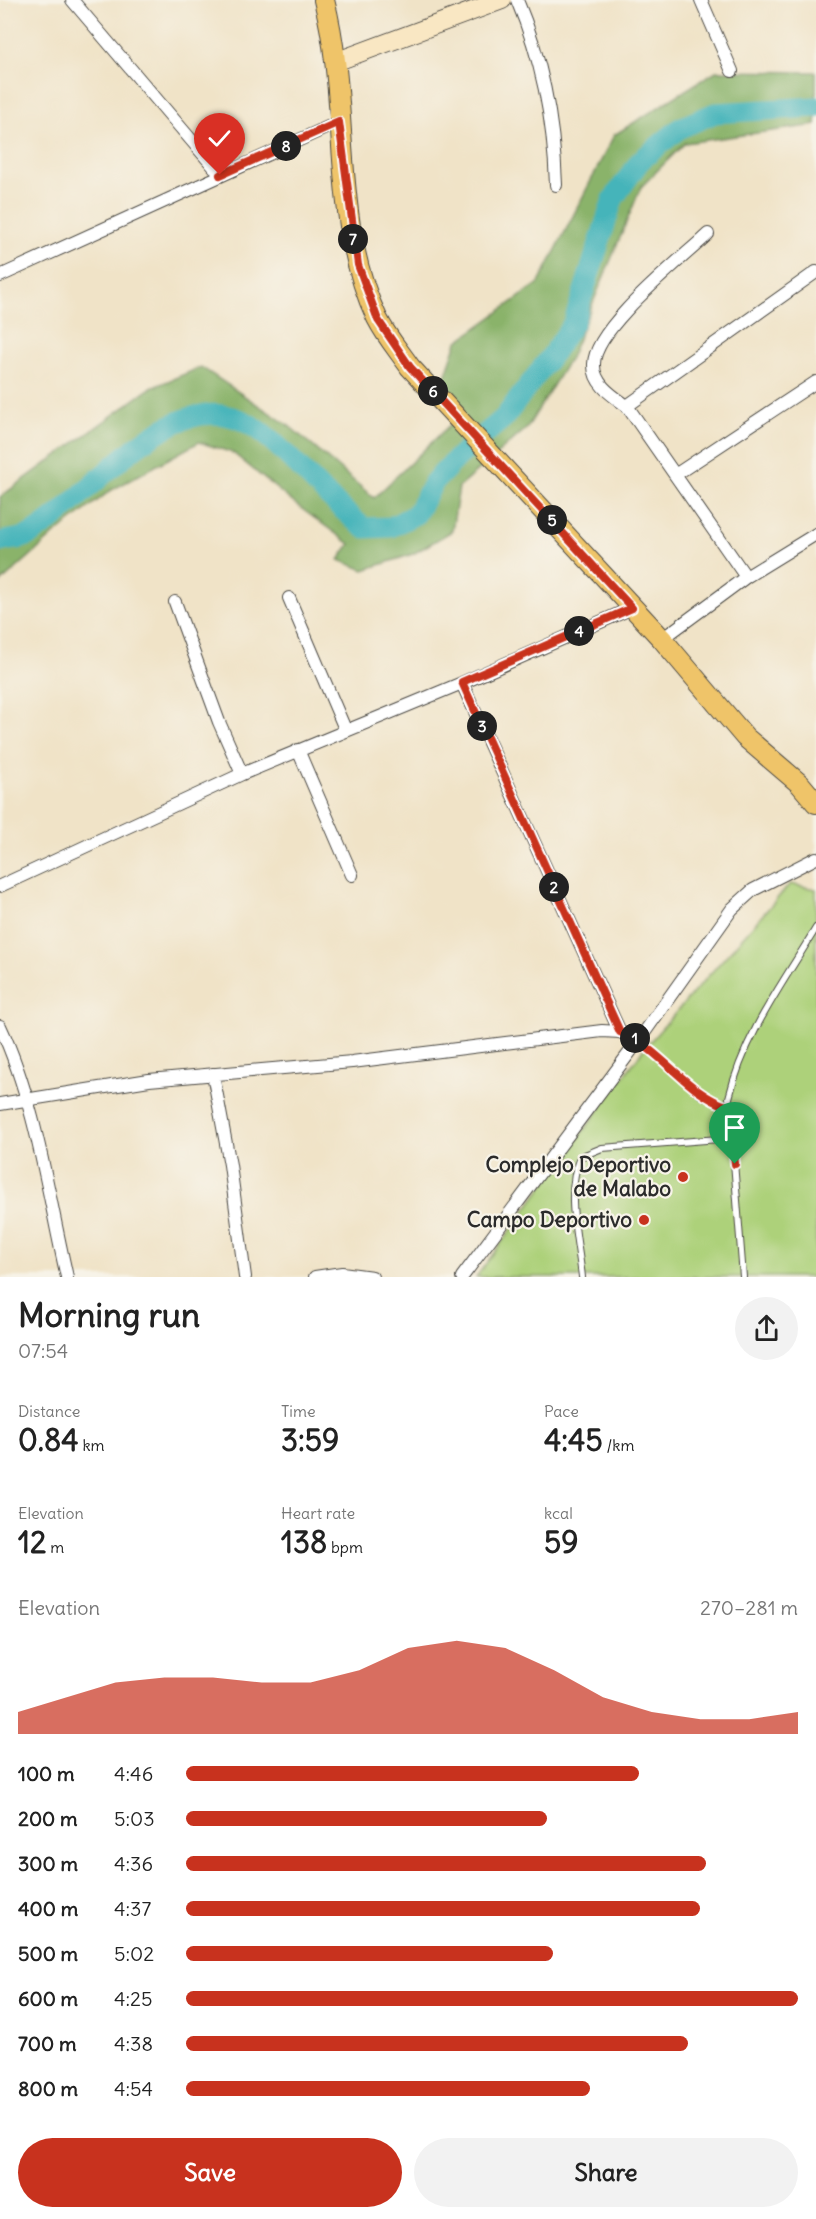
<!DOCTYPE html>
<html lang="en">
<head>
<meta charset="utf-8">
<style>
  body { margin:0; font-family:Delius,sans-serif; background:#f2f2f2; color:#222; height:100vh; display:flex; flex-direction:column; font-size:22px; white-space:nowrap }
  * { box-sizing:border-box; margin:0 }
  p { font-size:20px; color:#767676 }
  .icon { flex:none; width:33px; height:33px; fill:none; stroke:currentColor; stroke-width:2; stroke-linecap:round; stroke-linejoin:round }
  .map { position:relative; height:1277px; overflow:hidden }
  .side { display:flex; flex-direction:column; background:#fff; flex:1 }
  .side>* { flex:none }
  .pin { position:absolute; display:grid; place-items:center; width:51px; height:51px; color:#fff; margin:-62px -26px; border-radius:50% 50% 50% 0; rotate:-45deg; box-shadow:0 0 6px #0007 }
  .pin .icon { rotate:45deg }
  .km { position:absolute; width:30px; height:30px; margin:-15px; border-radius:50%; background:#222; color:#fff; font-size:16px; line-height:30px; text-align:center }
  .round { display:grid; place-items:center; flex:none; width:63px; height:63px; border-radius:32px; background:#f2f2f2 }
  .head { display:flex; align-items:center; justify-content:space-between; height:102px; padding:0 18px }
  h1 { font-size:33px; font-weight:800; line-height:45px }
  .figures { display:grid; grid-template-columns:repeat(3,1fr); gap:9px; height:102px; padding:6px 18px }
  .figures div { display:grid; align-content:center }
  .figures b { font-size:30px; font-weight:800 }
  .figures small { font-size:16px; font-weight:400 }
  .figures p { font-size:16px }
  .chart { height:168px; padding:12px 18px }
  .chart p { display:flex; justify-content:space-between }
  .chart svg { width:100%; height:108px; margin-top:6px; fill:#c8321e; opacity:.7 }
  .button { display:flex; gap:12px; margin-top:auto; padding:12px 18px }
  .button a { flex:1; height:69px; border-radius:36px; background:#c8321e; color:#fff; font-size:24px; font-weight:800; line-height:69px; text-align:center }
  .button a+a { background:#f2f2f2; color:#222 }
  ul { padding:0 18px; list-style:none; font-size:20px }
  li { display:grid; grid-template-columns:96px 72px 1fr; align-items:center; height:45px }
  li i { height:15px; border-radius:8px; background:#c8321e }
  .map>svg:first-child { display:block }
  .green { fill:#add17a; stroke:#6c7e52; stroke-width:1.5 }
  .forest { fill:#8ab36a; stroke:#5a6f4a; stroke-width:1.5 }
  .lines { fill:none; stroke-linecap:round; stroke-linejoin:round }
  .river { stroke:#44b4ba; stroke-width:21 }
  .lane-casing { stroke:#494742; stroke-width:8 }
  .street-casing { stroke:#494742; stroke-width:14 }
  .secondary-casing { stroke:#494742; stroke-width:20 }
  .primary-casing { stroke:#494742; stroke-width:22 }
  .lane { stroke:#fff; stroke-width:6 }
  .street { stroke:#fff; stroke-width:12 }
  .secondary { stroke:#f9e7c3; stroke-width:18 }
  .primary { stroke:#efc469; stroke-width:20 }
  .route-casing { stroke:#fff; stroke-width:12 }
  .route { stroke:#c8321e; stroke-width:8 }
  .poi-dot { fill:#c8321e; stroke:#f7f3e8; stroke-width:2 }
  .labels { text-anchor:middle; stroke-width:4.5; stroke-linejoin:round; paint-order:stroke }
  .poi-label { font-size:21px; font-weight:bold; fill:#2b2b2b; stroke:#f7f3e8; text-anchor:end }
</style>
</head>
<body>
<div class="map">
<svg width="816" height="1277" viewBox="0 0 816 1277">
  <rect width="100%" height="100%" fill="#f7f3e8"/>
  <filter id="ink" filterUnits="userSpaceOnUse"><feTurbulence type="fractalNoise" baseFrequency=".0167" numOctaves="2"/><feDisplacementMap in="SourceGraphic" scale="12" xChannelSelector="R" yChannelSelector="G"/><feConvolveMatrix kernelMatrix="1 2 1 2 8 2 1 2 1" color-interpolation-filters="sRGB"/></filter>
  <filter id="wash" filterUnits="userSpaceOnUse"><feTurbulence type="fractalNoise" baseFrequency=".008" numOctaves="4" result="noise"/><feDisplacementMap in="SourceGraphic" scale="24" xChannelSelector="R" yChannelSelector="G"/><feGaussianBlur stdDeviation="1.35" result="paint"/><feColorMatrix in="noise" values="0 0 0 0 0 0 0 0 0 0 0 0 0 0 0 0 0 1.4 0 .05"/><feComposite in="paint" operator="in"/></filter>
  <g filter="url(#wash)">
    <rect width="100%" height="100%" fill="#f0e3c7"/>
    <!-- green -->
    <path class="green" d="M790,884l26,5v388h-340l170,-231z"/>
    <!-- forest -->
    <path class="forest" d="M716,71l100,1v53l-131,18 -44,44 -71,171 -43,70 -68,59 -7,44 -39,23 -49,16 -25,-10 11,-16 -55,-40 -62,-51 -34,-11 -89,49 -54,42 -56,50v-86l149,-108 52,-22 87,58 86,73 85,-82 -21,-19 19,-55 82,-59 75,-148z"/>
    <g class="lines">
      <!-- river -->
      <path class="river" d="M0,542c8,-3 19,-2 27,-6 60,-31 136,-149 214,-116 27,12 48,38 69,58 17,18 35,34 54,50l27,-1 25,-13 18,-32 25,-26 45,-38 50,-66 20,-30 39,-123 27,-38 40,-33 35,-15 101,-6"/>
    </g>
  </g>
  <g filter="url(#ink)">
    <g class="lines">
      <!-- lane casing -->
      <g class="lane-casing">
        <path id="lane" d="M639,1040l62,55 28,12
          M582,1277c-4,-37 -17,-84 -2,-120l22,-9 130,-10
          M743,1277l-14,-179c15,-63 54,-115 87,-170"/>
      </g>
      <!-- street casing -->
      <g class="street-casing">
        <path id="street" d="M72,0l149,175
          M517,0c25,59 37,121 39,185
          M701,0l31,71
          M708,234c-26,25 -114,94 -114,130 -1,20 19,32 33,42l119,171
          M0,276l339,-154
          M627,406l189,-134
          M675,475l141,-93
          M289,598l56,131
          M175,602l44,120 23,52
          M662,639l84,-62 70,-43
          M462,683l158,349
          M298,750l54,125
          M0,886l242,-112 220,-91 170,-75
          M0,1026c36,77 48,169 67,251
          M213,1074l17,91 15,112
          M0,1104l149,-24 203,-18 250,-31 18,1 19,8
          M315,1277l27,-4 30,4
          M462,1277l177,-237 93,-131 21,-19 63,-32"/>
      </g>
      <!-- secondary casing -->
      <g class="secondary-casing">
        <path id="secondary" d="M335,62l167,-62"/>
      </g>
      <!-- primary casing -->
      <g class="primary-casing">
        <path id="primary" d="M324,0c27,104 6,219 53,318 9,18 22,33 33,49l252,272 83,98 55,47 16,19"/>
      </g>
      <!-- lane -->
      <use href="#lane" class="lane"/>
      <!-- street -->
      <use href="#street" class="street"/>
      <!-- secondary -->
      <use href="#secondary" class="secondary"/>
      <!-- primary -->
      <use href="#primary" class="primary"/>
    </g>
  </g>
  <g class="lines" filter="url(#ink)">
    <!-- route casing -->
    <g class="route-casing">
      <path id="route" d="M220,175l119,-53 19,143 20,55 32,47 222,241 -170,74 158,350c42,17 65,61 109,75l6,57"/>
    </g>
    <!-- route -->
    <use href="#route" class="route"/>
  </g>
  <!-- markers -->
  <g class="poi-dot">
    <circle cx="683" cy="1177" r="6"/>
    <circle cx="644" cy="1220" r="6"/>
  </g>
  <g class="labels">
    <!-- poi labels -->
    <g class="poi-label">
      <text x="671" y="1172">Complejo Deportivo<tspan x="671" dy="24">de Malabo</tspan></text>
      <text x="632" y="1227">Campo Deportivo</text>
    </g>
  </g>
</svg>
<div class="pin" style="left:735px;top:1164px;background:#1e9e55"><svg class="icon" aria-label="arrive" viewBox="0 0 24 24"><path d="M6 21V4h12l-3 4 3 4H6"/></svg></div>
<div class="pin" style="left:220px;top:175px;background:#d93025"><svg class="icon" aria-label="check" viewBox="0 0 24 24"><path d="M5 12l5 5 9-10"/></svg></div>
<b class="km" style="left:635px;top:1038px">1</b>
<b class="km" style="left:554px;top:887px">2</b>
<b class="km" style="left:482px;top:726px">3</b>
<b class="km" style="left:579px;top:631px">4</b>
<b class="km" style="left:552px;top:520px">5</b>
<b class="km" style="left:433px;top:391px">6</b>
<b class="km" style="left:353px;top:239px">7</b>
<b class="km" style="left:286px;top:146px">8</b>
</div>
<section class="side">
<div class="head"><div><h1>Morning run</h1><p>07:54</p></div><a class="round"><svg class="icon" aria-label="share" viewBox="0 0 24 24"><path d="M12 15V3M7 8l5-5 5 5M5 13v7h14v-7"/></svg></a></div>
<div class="figures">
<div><p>Distance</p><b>0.84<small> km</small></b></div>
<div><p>Time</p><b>3:59</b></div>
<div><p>Pace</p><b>4:45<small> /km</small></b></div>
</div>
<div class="figures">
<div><p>Elevation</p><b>12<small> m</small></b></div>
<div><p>Heart rate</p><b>138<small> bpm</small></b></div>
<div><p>kcal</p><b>59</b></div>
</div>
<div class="chart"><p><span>Elevation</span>270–281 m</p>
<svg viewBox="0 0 160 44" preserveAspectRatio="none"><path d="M0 44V35L10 29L20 23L30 21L40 21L50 23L60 23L70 18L80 9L90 6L100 9L110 18L120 29L130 35L140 38L150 38L160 35V44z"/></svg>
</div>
<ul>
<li><b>100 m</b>4:46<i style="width:74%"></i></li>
<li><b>200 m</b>5:03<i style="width:59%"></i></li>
<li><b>300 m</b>4:36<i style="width:85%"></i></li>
<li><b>400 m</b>4:37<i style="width:84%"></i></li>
<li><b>500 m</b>5:02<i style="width:60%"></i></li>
<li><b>600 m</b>4:25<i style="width:100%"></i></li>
<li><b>700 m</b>4:38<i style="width:82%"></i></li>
<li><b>800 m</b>4:54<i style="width:66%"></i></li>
</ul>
<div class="button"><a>Save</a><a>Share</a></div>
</section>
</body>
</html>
